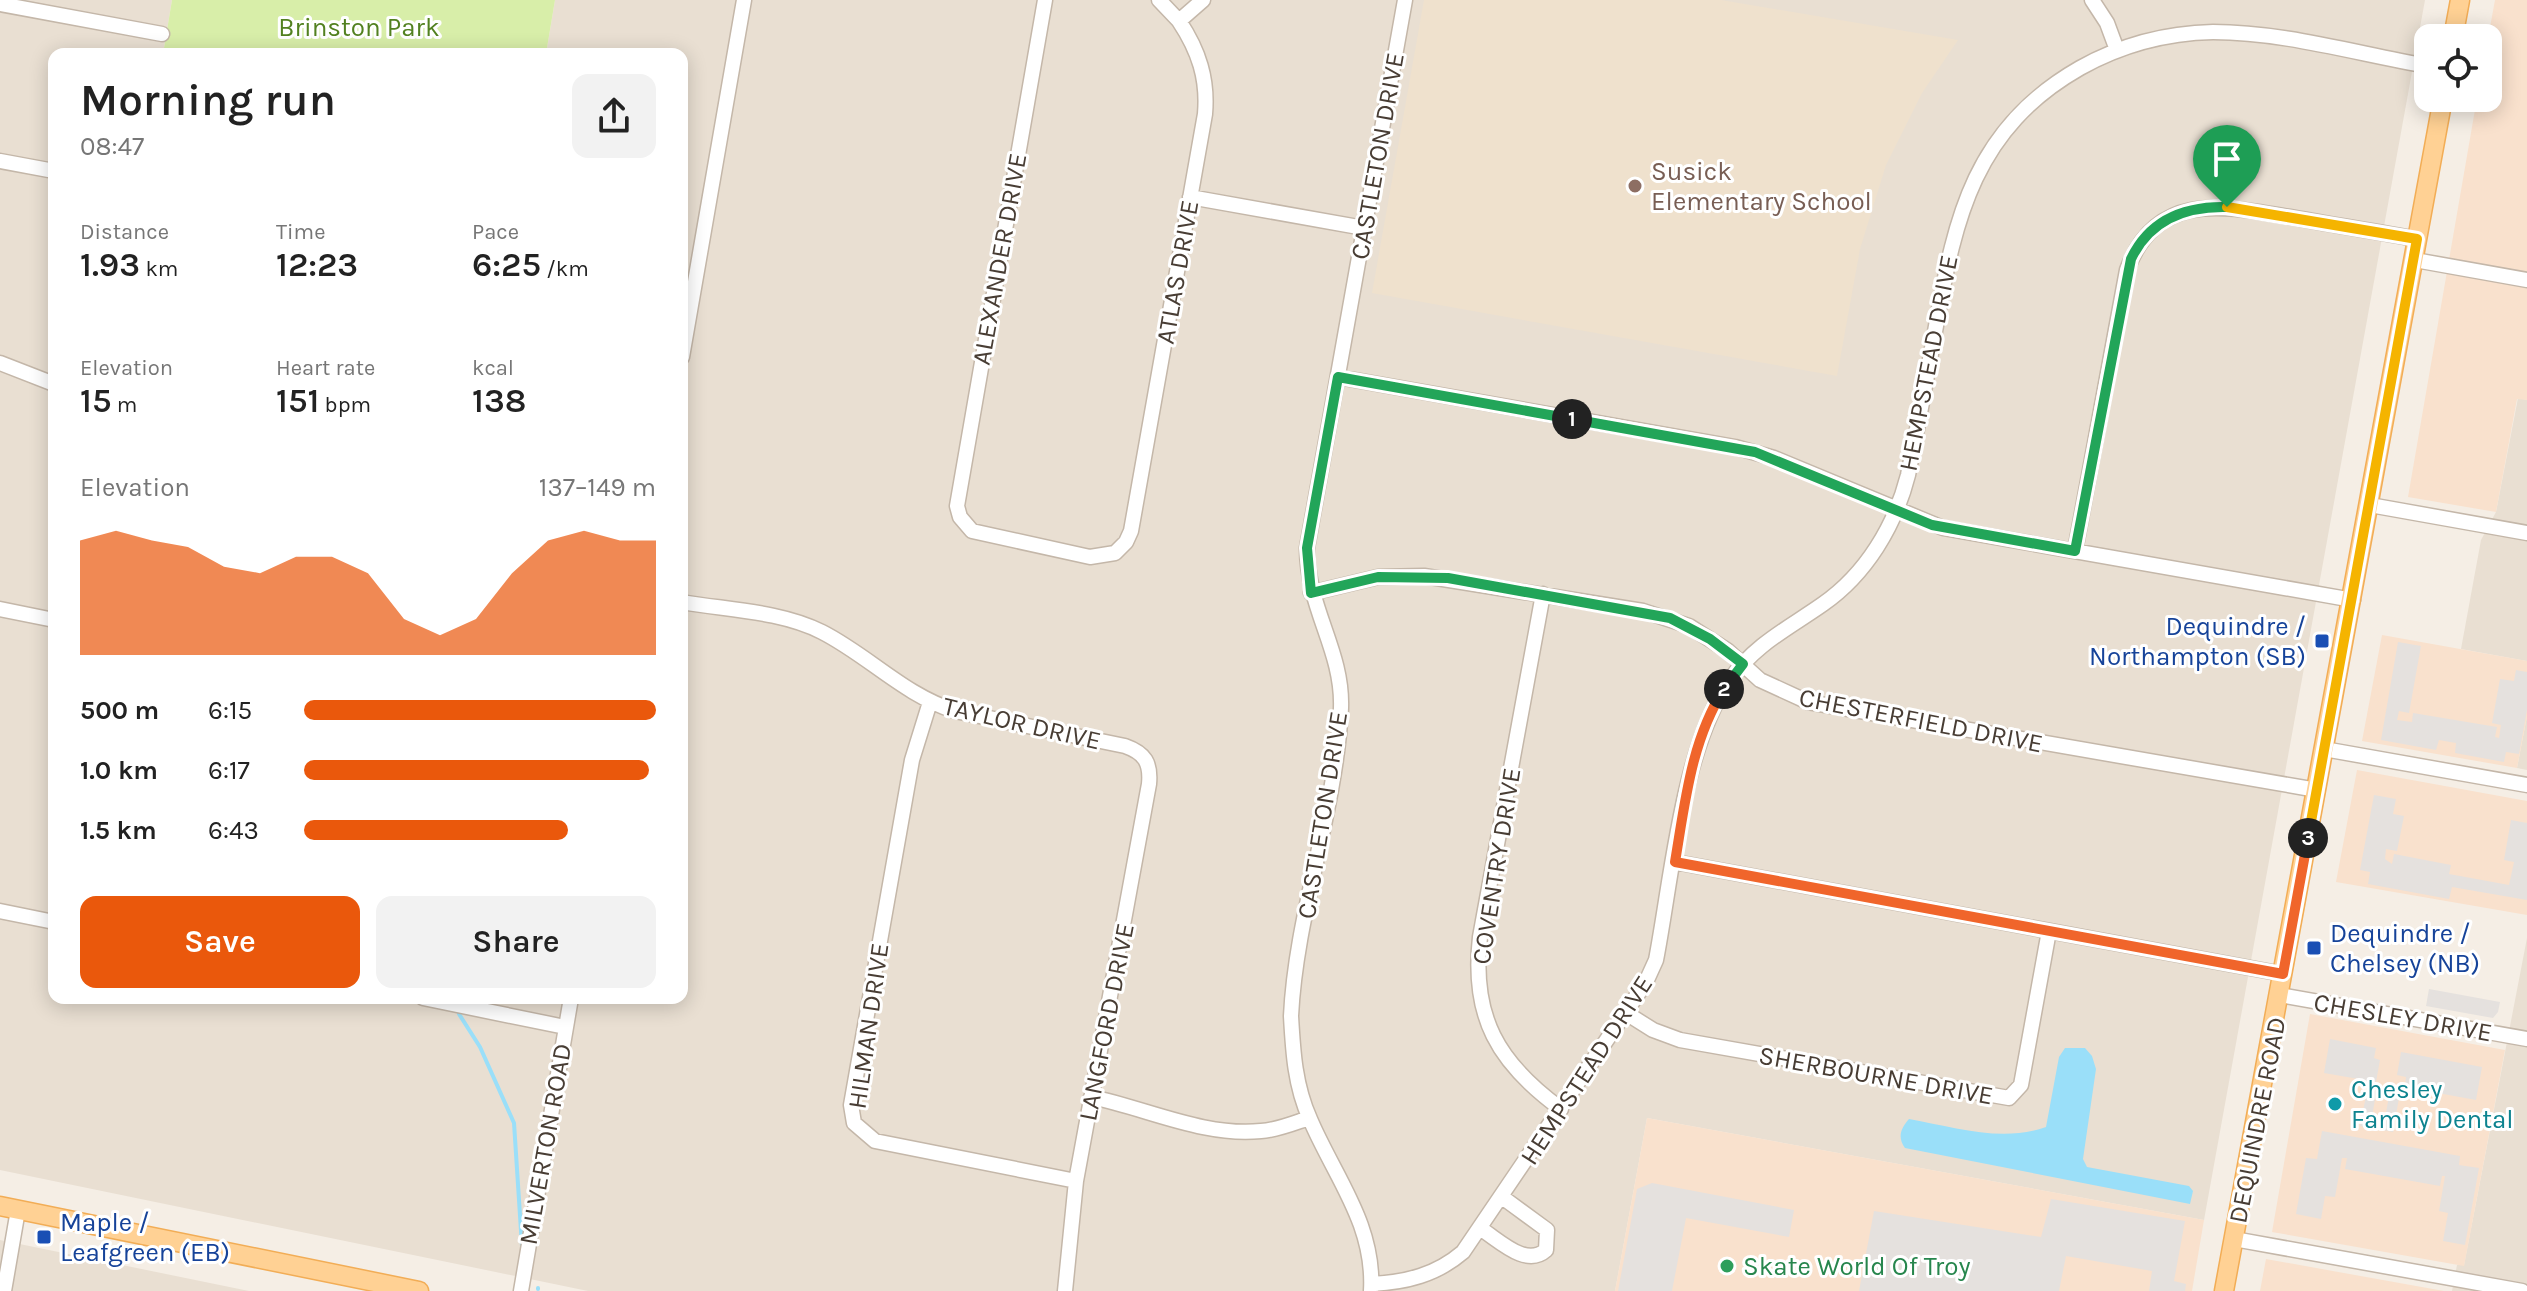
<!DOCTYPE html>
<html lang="en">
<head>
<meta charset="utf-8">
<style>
  body { margin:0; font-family:Karla,sans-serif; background:#f2f2f2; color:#222; height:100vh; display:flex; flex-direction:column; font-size:30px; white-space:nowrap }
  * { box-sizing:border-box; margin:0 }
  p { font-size:26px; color:#767676 }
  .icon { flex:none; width:44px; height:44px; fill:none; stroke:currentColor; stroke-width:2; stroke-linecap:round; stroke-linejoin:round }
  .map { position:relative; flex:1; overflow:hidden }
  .side { position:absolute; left:48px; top:48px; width:640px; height:956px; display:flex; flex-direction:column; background:#fff; border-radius:16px; box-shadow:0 4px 20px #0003 }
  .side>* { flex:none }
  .controls { position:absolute; left:2414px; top:24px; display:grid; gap:16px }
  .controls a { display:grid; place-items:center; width:88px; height:88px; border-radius:16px; background:#fff; box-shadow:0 4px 20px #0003; font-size:40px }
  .pin { position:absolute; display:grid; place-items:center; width:68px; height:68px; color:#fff; margin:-82px -34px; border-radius:50% 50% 50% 0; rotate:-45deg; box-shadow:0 0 8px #0007 }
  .pin .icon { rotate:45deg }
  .km { position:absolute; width:40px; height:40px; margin:-20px; border-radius:50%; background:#222; color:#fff; font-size:22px; line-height:40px; text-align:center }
  .round { display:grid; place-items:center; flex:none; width:84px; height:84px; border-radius:16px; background:#f2f2f2 }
  .summary { display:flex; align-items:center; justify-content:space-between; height:136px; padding:0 32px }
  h1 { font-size:44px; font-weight:600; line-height:60px }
  .figures { display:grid; grid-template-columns:repeat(3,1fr); gap:12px; height:136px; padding:8px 32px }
  .figures div { display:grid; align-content:center }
  .figures b { font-size:34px; font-weight:600 }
  .figures small { font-size:22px; font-weight:400 }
  .figures p { font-size:22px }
  .chart { height:224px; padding:16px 32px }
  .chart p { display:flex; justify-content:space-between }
  .chart svg { width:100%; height:144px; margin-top:8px; fill:#ea580c; opacity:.7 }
  .primary-button { display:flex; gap:16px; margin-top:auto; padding:16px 32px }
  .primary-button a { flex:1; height:92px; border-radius:16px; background:#ea580c; color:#fff; font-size:32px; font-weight:600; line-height:92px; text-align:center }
  .primary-button a+a { background:#f2f2f2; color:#222 }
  ul { padding:0 32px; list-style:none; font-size:26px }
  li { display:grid; grid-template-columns:128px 96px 1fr; align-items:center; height:60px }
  li i { height:20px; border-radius:10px; background:#ea580c }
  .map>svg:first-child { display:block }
  .residential { fill:#e9dfd2 }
  .commercial { fill:#f9e1cd }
  .education { fill:#efe1cd }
  .green { fill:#d8eea9 }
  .parking { fill:#e5e1de }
  .water { fill:#9adff9 }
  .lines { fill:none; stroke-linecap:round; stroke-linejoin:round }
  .stream { stroke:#9adff9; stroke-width:4 }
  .minor-casing { stroke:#c4b7a9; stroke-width:17 }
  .major-casing { stroke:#f2ad56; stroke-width:21 }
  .minor { stroke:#fff; stroke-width:14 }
  .major { stroke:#ffd194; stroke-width:18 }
  .split-1-casing { stroke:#fff; stroke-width:16 }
  .split-2-casing { stroke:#fff; stroke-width:16 }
  .split-3-casing { stroke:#fff; stroke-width:16 }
  .split-4-casing { stroke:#fff; stroke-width:16 }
  .split-1 { stroke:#22a559; stroke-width:10 }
  .split-2 { stroke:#22a559; stroke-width:10 }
  .split-3 { stroke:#f0652b; stroke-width:10 }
  .split-4 { stroke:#f5b400; stroke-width:10 }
  .education-dot { fill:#8d6e63; stroke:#fff; stroke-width:3 }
  .transit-dot { fill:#1a4fb4; stroke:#fff; stroke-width:3 }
  .culture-dot { fill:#0f9aa8; stroke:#fff; stroke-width:3 }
  .leisure-dot { fill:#2e9e5b; stroke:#fff; stroke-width:3 }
  .labels { text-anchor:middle; stroke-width:6; stroke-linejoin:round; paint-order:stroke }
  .park-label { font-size:26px; fill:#528120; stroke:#fff }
  .street-label { font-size:26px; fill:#483d34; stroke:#fff }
  .education-label { font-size:26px; fill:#785e54; stroke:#fff; text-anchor:start }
  .transit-label { font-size:26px; fill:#164399; stroke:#fff; text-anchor:start }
  .culture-label { font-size:26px; fill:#0d838f; stroke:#fff; text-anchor:start }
  .leisure-label { font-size:26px; fill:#27864d; stroke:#fff; text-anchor:start }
</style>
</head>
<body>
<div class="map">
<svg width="2527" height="1291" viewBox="0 0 2527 1291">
  <rect width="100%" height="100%" fill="#f5eee5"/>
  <!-- residential -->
  <path class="residential" d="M0,0h172l-9,54h-109v944h628v-944h-136l9,-54h1870l-221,1220 -557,-102 -32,173h-1027l-588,-121z
    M2518,398l9,2v261l-66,-12 20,-109 15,-28z
    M2527,716v54l-10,-2z
    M2527,938v353h-75l5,-26h7z
    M0,1240l249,51h-249z"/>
  <!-- commercial -->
  <path class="commercial" d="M2495,0h32v400l-10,-1 -21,113 -88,-15 69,-399h11v-60z
    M2382,635l145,26v55l-10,52 -155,-27z
    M2357,770l170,31v114l-191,-33z
    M2310,1014l195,36 -41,216 -192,-34z
    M1647,1118l557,102 -12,71h-577z
    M2266,1259l178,32h-184z"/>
  <!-- education -->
  <path class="education" d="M1424,0h297l237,40 -36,53 -36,72 -26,84 -23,127 -465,-83z"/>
  <!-- green -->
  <path class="green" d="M172,0h383l-9,54h-383z"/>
  <!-- parking -->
  <path class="parking" d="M2398,642l23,4 -12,67 -10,-2 -2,9 15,2 1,-9 84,14 -2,10 4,1 2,-13 -9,-2 8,-44 14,2 2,-11 11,2v38l-8,44 -13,-2 -2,10 -49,-9 1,-10 -17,-3 -3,10 -55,-10z
    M2374,795l22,4 -3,15 11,2 -7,35 -11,-2 -1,10 7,5 2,-10 57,11 -2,9 60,11 5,-23 -10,-2 7,-40 16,3v77l-75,-13 -3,12 -81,-15 2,-12 -10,-2z
    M2429,989l71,13 -2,10 -5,6 -67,-12z
    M2330,1039l46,9 -2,10 6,2 -4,22 -52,-9z
    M2401,1052l81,15 -6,33 -71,-13 1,-10 -9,-2z
    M2368,1086l9,2 -7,40 -10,-2z
    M2390,1090l10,2 -7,40 -10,-2z
    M2322,1131l138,25 -1,9 20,3 -14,77 -22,-4 5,-28 -9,-2 6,-35h-3l-2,10 -95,-17 2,-11h-5l-7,39 -10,-1 -4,23 -25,-5 10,-56 11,1z
    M1652,1183l142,27 -5,27 -103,-19 -14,73h-54l19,-102z
    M2051,1199l134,22 -11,60 12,3 -1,7h-36l3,-20 -86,-15 -7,35h-200l15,-80 167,26z"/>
  <!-- water -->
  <path class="water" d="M2065,1048h20l7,8 4,13 -13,90 4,8 102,19 4,5 -3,13 -285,-56c-8,-11 -4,-20 4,-29 45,8 93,24 137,8l13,-70z"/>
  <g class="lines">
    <!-- stream -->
    <path class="stream" d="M459,1014l21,33 34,76 8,123
      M538,1288v1"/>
    <!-- minor casing -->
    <g class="minor-casing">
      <path id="minor" d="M1045,0l-88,506 3,11 12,14 118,26 25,-4 11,-11 5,-11 74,-417c3,-35 -6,-63 -26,-93l24,-21
        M1159,0l20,21
        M2092,0l15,23 10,27
        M0,4l162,30
        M0,161l54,10
        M1190,197l174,31
        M2415,260l112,20
        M682,357l62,-357
        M0,363l54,21
        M1338,377l397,70 39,11 169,70 410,72
        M2370,505l157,28
        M2075,551l52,-281c31,-84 105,-62 174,-51 39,7 78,13 116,20
        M1311,593l67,-16 46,-1 219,35 46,15 39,25 32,29 48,22 509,88
        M1543,594l-63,343c-9,80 18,126 81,172
        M682,602c45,8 99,9 140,30 47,24 82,63 133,79l170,35c20,7 26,17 24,38l-73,397 -11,110
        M0,609l54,11
        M930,702l-18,58 -61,345 3,18 21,18 201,40
        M2324,749l203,36
        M1675,862l608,112
        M0,911l54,11
        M2280,995l247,44
        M423,998l142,29
        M1626,1013l27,17 27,10 329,58 12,-13 28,-154
        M1091,1097c55,11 113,40 170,34 17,-1 33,-8 48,-13
        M1481,1229c18,11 45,39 65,21l1,-20 -45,-33
        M2234,1239l288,52
        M1372,1284c35,-2 64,-9 91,-32l183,-270 10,-22c16,-83 26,-212 74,-280 25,-36 59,-52 93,-76 43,-30 72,-78 85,-129 10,-49 19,-99 28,-149 19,-110 39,-198 144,-258 41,-23 86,-35 133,-36 71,0 145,22 215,34
        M4,1291l14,-81
        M521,1291l50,-293
        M1371,1291c4,-67 -37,-115 -61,-172 -15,-33 -17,-67 -19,-103 5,-103 45,-204 50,-308 2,-58 -34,-99 -34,-160l98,-548"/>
    </g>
    <!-- major casing -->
    <g class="major-casing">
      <path id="major" d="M2453,38l7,-38
        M0,1206l419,85
        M2224,1291l219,-1193"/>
    </g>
    <!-- minor -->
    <use href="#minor" class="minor"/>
    <!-- major -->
    <use href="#major" class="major"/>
  </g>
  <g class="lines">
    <!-- split-1 casing -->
    <g class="split-1-casing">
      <path id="split-1" d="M1572,419l183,33 177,73 143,26 56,-292c19,-40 54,-53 96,-52"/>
    </g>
    <!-- split-2 casing -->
    <g class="split-2-casing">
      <path id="split-2" d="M1572,419l-234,-42 -31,171 4,45 67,-16 70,1 222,40 40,21 33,25 -19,25"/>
    </g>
    <!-- split-3 casing -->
    <g class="split-3-casing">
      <path id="split-3" d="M1724,689c-33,52 -39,114 -49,173l608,112 25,-136"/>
    </g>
    <!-- split-4 casing -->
    <g class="split-4-casing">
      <path id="split-4" d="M2227,207l190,32 -109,599"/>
    </g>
    <!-- split-1 -->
    <use href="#split-1" class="split-1"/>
    <!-- split-2 -->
    <use href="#split-2" class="split-2"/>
    <!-- split-3 -->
    <use href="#split-3" class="split-3"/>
    <!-- split-4 -->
    <use href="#split-4" class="split-4"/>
  </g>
  <!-- markers -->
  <circle class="education-dot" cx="1635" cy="186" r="8"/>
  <g class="transit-dot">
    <rect x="2314" y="633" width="16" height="16" rx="4"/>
    <rect x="2306" y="940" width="16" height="16" rx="4"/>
    <rect x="36" y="1229" width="16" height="16" rx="4"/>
  </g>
  <circle class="culture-dot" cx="2335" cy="1104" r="8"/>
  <circle class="leisure-dot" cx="1727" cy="1266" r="8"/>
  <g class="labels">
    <!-- park labels -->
    <g class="park-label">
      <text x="359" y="36">Brinston Park</text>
    </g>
    <!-- street labels -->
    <g class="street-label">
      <text transform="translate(1377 156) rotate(-80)" y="9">CASTLETON DRIVE</text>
      <text transform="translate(999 259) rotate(-80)" y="9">ALEXANDER DRIVE</text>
      <text transform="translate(1177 272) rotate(-80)" y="9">ATLAS DRIVE</text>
      <text transform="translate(1928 363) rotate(-79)" y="9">HEMPSTEAD DRIVE</text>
      <text transform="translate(1921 720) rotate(11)" y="9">CHESTERFIELD DRIVE</text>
      <text transform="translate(1022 723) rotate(13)" y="9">TAYLOR DRIVE</text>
      <text transform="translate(1322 815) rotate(-81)" y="9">CASTLETON DRIVE</text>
      <text transform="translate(1496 866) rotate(-81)" y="9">COVENTRY DRIVE</text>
      <text transform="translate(2403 1017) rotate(10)" y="9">CHESLEY DRIVE</text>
      <text transform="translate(1106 1022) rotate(-79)" y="9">LANGFORD DRIVE</text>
      <text transform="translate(868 1026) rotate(-82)" y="9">HILMAN DRIVE</text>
      <text transform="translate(1586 1070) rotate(-57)" y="9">HEMPSTEAD DRIVE</text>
      <text transform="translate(1876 1075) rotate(10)" y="9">SHERBOURNE DRIVE</text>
      <text transform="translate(2257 1120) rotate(-79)" y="9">DEQUINDRE ROAD</text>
      <text transform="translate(545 1144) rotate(-80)" y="9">MILVERTON ROAD</text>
    </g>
    <!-- education labels -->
    <g class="education-label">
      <text x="1651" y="180">Susick<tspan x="1651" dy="30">Elementary School</tspan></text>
    </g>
    <!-- transit labels -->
    <g class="transit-label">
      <text x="2306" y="635" text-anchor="end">Dequindre /<tspan x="2306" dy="30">Northampton (SB)</tspan></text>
      <text x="2330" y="942">Dequindre /<tspan x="2330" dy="30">Chelsey (NB)</tspan></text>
      <text x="60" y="1231">Maple /<tspan x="60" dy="30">Leafgreen (EB)</tspan></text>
    </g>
    <!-- culture labels -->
    <g class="culture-label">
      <text x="2351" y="1098">Chesley<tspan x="2351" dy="30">Family Dental</tspan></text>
    </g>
    <!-- leisure labels -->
    <g class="leisure-label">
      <text x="1743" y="1275">Skate World Of Troy</text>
    </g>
  </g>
</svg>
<div class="controls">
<a><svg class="icon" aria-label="locate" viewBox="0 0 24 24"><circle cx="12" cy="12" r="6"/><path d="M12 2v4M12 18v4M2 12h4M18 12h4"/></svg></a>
</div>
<div class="pin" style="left:2227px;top:207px;background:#1e9e55"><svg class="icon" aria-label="arrive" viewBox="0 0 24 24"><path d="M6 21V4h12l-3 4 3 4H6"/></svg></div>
<b class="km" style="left:1572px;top:419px">1</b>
<b class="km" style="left:1724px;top:689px">2</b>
<b class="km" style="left:2308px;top:838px">3</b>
<section class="side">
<div class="summary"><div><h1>Morning run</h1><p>08:47</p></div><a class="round"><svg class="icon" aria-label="share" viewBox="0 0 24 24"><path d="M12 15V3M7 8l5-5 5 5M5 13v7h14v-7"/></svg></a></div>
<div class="figures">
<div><p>Distance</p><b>1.93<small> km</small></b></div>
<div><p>Time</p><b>12:23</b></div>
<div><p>Pace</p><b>6:25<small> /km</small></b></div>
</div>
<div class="figures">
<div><p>Elevation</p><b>15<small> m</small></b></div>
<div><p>Heart rate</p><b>151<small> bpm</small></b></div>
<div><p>kcal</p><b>138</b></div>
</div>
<div class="chart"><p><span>Elevation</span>137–149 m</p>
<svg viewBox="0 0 160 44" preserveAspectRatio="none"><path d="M0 44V9L10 6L20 9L30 11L40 17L50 19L60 14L70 14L80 19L90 33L100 38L110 33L120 19L130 9L140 6L150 9L160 9V44z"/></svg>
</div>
<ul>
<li><b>500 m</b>6:15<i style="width:100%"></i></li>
<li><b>1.0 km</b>6:17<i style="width:98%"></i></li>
<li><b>1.5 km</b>6:43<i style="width:75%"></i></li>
</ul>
<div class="primary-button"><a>Save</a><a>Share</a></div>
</section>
</div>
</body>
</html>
